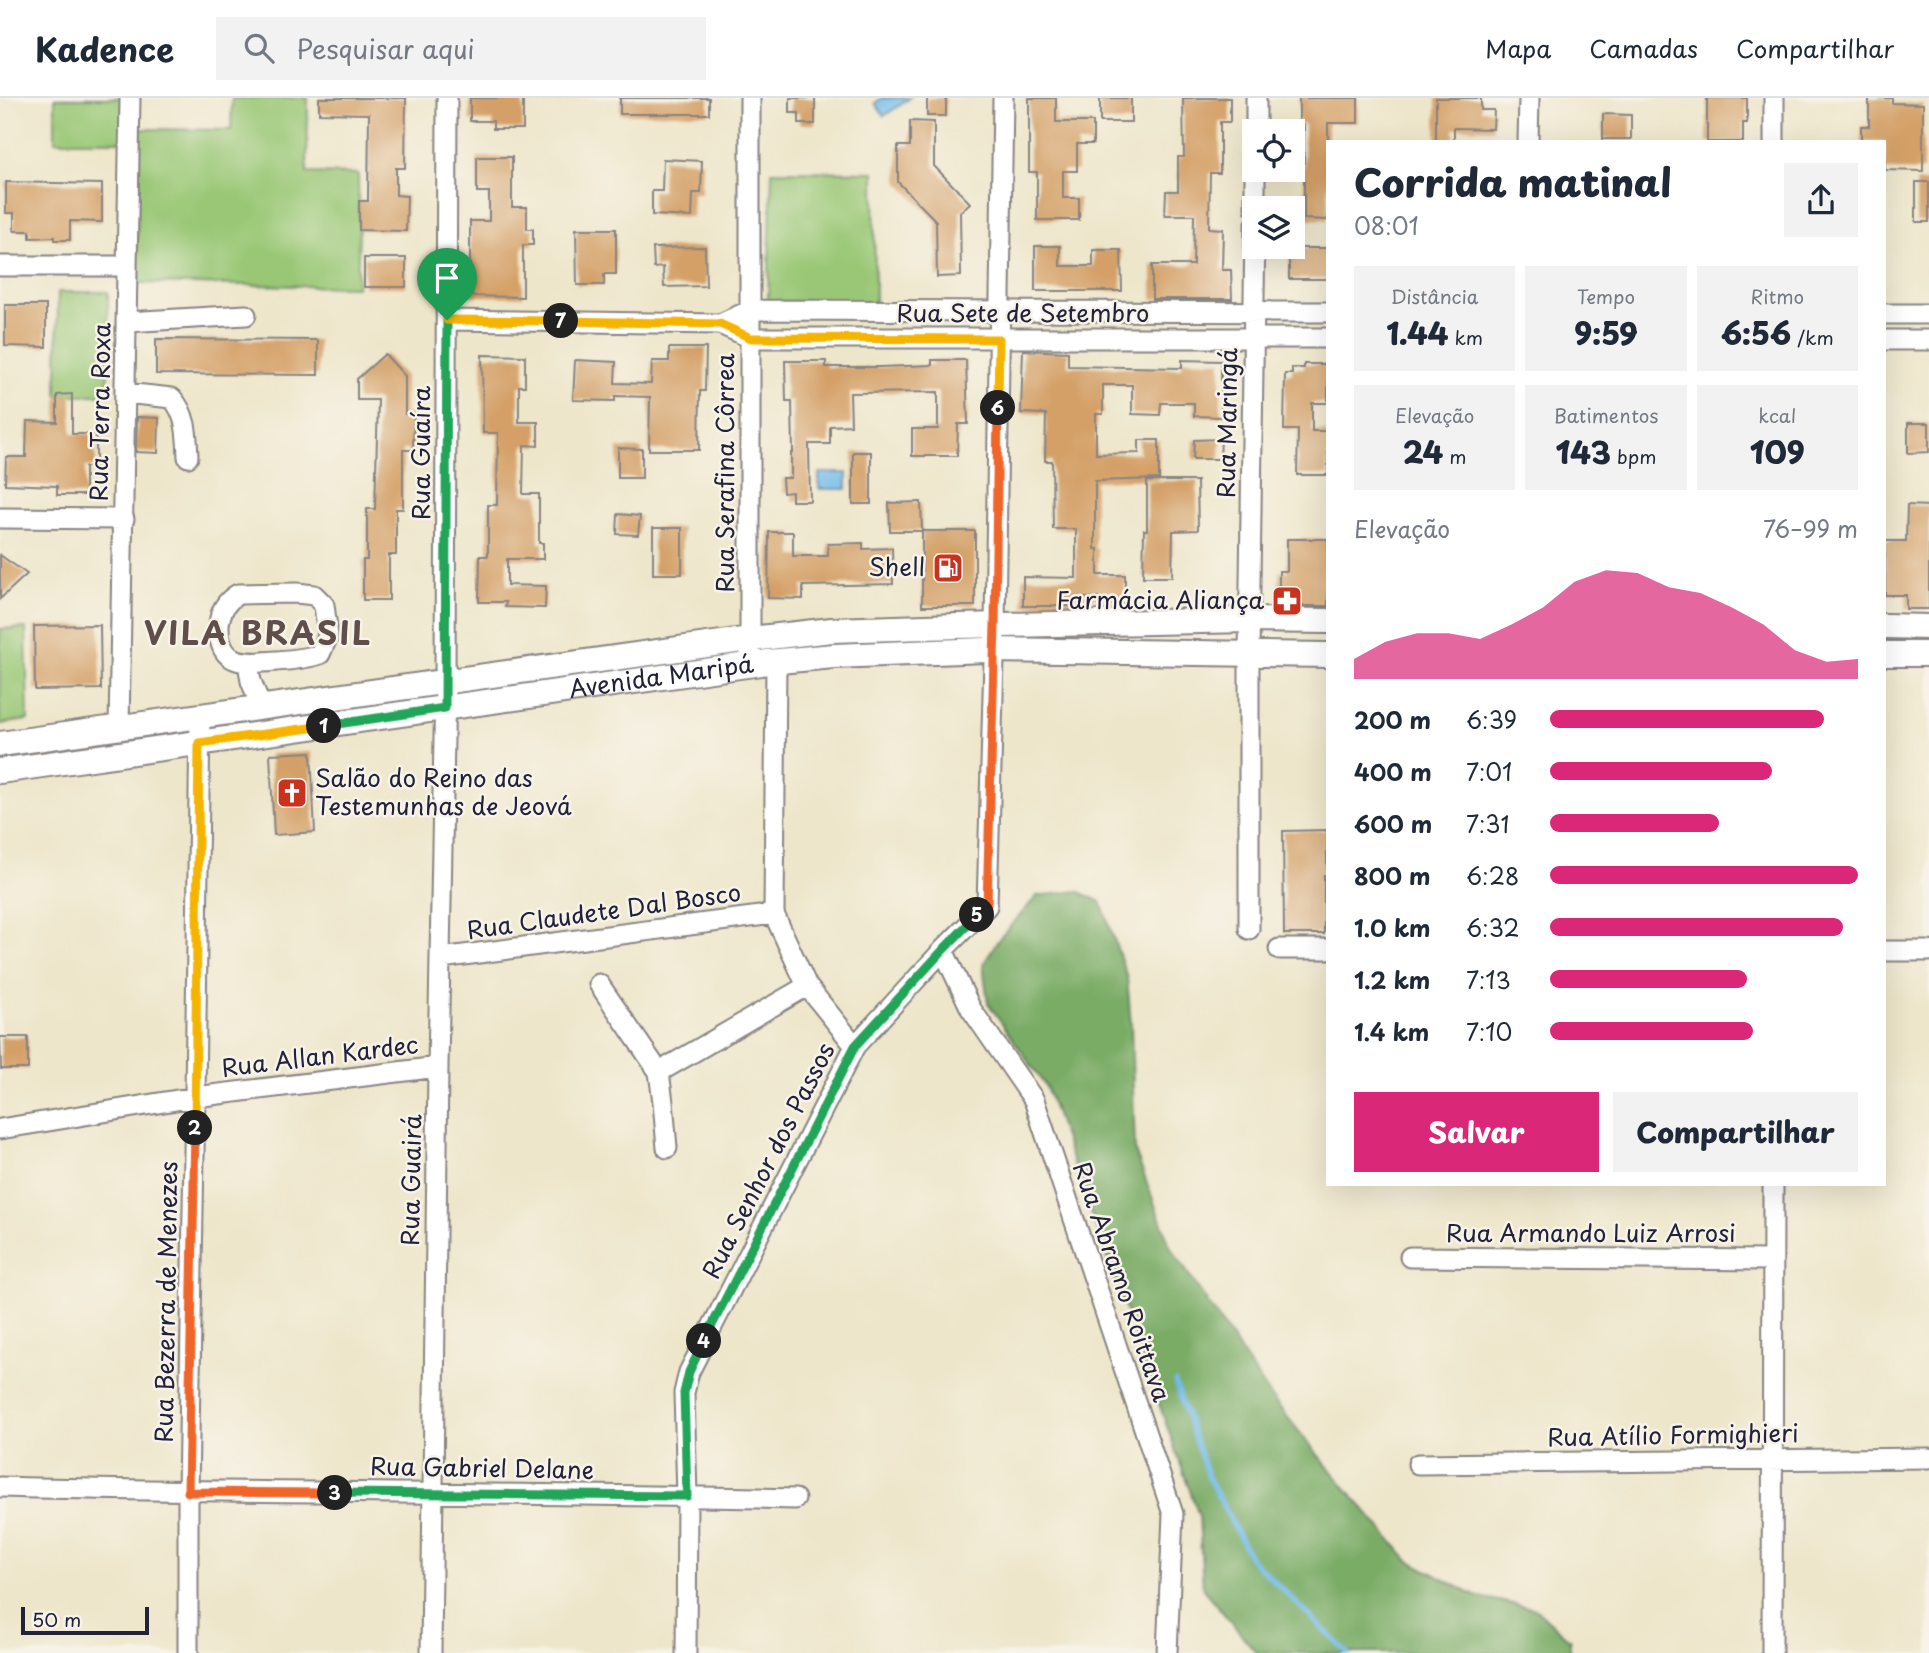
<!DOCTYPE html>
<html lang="pt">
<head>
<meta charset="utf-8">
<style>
  body { margin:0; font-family:"Playpen Sans",sans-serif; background:#f2f2f3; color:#1f2937; height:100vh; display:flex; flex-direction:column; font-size:26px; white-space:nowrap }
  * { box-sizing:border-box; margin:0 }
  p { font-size:23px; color:#747a83 }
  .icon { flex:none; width:38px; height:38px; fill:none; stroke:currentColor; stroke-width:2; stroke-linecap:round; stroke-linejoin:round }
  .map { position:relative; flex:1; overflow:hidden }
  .panel { position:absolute; left:1326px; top:42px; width:560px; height:1046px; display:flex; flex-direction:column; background:#fff; border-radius:0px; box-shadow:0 7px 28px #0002 }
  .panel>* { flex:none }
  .tools { position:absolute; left:1242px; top:21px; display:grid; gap:14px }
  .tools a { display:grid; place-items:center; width:63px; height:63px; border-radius:0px; background:#fff; box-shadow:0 7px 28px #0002; font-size:35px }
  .scale { position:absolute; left:21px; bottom:18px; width:128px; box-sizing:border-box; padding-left:7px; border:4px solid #22223b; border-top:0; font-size:19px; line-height:24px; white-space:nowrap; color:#22223b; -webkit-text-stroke:5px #f7f3e8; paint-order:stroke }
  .pin { position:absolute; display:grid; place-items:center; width:60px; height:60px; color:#fff; margin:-72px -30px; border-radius:50% 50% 50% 0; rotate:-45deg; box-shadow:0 0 7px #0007 }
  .pin .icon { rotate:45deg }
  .km { position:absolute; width:35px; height:35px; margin:-18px; border-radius:50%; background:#222; color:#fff; font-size:19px; line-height:35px; text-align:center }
  .round { display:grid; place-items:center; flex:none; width:74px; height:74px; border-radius:0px; background:#f2f2f3 }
  .head { display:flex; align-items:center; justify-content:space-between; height:119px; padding:0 28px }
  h1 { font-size:38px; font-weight:800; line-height:52px }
  .stats { display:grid; grid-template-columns:repeat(3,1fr); gap:10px; height:119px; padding:7px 28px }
  .stats div { display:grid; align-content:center; border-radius:0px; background:#f2f2f3; text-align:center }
  .stats b { font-size:30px; font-weight:800 }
  .stats small { font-size:19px; font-weight:400 }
  .stats p { font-size:19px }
  .chart { height:196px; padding:14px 28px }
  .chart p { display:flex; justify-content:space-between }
  .chart svg { width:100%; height:126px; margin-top:7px; fill:#db2777; opacity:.7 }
  .action { display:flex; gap:14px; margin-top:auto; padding:14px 28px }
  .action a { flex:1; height:80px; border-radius:0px; background:#db2777; color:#fff; font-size:28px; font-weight:800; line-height:80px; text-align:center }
  .action a+a { background:#f2f2f3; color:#1f2937 }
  ul { padding:0 28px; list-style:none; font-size:23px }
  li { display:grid; grid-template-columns:112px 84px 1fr; align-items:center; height:52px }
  li i { height:18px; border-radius:9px; background:#db2777 }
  header { display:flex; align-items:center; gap:42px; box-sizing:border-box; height:98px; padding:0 35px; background:#fff; border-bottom:2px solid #e0e1e3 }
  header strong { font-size:33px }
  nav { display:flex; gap:38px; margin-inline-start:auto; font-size:24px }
  .search { width:490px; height:63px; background:#f2f2f3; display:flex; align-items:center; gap:18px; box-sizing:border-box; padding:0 24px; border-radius:0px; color:#747a83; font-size:26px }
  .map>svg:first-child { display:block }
  .green { fill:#99c775; stroke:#5e7458; stroke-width:2 }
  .forest { fill:#7aac66; stroke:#4e6750; stroke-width:2 }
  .water { fill:#72bceb; stroke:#4a6f93; stroke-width:2 }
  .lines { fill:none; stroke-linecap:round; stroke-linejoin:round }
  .stream { stroke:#72bceb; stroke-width:5 }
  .building { fill:#d4a067 }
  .minor-casing { stroke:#888482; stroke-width:23 }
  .major-casing { stroke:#888482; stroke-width:28 }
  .minor { stroke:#fff; stroke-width:19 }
  .major { stroke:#fff; stroke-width:24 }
  .split-1-casing { stroke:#fff; stroke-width:14 }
  .split-2-casing { stroke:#fff; stroke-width:14 }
  .split-3-casing { stroke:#fff; stroke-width:14 }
  .split-4-casing { stroke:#fff; stroke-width:14 }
  .split-5-casing { stroke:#fff; stroke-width:14 }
  .split-6-casing { stroke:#fff; stroke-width:14 }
  .split-7-casing { stroke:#fff; stroke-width:14 }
  .split-8-casing { stroke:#fff; stroke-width:14 }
  .split-1 { stroke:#22a559; stroke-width:9 }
  .split-2 { stroke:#f5b400; stroke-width:9 }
  .split-3 { stroke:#f0652b; stroke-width:9 }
  .split-4 { stroke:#22a559; stroke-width:9 }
  .split-5 { stroke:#22a559; stroke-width:9 }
  .split-6 { stroke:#f0652b; stroke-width:9 }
  .split-7 { stroke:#f5b400; stroke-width:9 }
  .split-8 { stroke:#f5b400; stroke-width:9 }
  .labels { text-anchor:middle; stroke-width:5; stroke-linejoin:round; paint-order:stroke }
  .street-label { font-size:24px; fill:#22223b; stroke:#f7f3e8 }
  .poi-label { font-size:24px; fill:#22223b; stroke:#f7f3e8; text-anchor:end }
  .district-label { font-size:32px; font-weight:bold; letter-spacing:2px; fill:#604e4a; stroke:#f7f3e8 }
</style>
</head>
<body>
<header>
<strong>Kadence</strong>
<div class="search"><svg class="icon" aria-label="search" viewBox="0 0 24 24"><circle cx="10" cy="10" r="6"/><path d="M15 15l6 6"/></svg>Pesquisar aqui</div>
<nav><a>Mapa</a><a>Camadas</a><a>Compartilhar</a></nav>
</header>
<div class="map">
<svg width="1929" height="1555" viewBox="0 0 1929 1555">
  <rect width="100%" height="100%" fill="#f7f3e8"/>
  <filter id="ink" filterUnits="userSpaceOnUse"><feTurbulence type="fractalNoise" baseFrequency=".0143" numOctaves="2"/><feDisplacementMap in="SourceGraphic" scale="14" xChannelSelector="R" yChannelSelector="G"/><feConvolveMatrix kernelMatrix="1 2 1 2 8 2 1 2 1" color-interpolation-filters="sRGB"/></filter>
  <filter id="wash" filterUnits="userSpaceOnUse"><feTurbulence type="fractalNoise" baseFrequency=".00686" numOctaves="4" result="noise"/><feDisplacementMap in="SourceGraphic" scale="28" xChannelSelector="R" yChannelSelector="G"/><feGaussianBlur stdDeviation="1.57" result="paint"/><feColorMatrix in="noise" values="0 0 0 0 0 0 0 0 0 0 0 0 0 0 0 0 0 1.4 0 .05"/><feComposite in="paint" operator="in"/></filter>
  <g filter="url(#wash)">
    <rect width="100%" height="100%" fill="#eee6ca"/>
    <!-- green -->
    <path class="green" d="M55,0h69v43h-69z
      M232,0h76l-1,75 51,1 1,56 -2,57 -221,-4 3,-154 92,1z
      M772,73l102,1 1,131 -107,-2z
      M58,194h50v103h-51z
      M26,530l2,92 -28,4v-95z"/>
    <!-- forest -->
    <path class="forest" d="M1077,793l24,11 26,75 4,48 4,126 36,97 101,150 50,62 86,100 67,36 61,13 34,31v13h-313l-54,-64 -4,-73 -153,-429 -58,-84 -5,-38 15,-25 39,-44z"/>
    <!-- water -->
    <path class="water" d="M882,0h28l-26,18 -9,-13z
      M819,375h28v16h-28z"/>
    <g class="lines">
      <!-- stream -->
      <path class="stream" d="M1175,1284l33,95 43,82 97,94"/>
    </g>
    <g id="blocks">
      <!-- building -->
      <path class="building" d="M319,0h87l-1,70h-9v27l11,1 -1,35 -47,-1v-29h9l1,-87 -50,-1z
        M470,0h53v31h-30v-8h-23z
        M620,0h89v16h-89z
        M790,0h25v26h-16v-11h-9z
        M927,0h19v18h-19z
        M1029,0h27v24h37v22h-16v27h-14v27h16v22h-42v-48h-8z
        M1100,0h31v24h-31z
        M1183,0h47v24h-10v51h-10l-1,55 14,1 -1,41h9l1,29h-80v-34h41l1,-50h-29l1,-24h12v-34h6z
        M1299,0h59v25h-30v97l-24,-1v-95h-5z
        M1436,0h45v12h13l-1,19 -39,-1v14h-18z
        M1707,0h40v25h-4v19h-36z
        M1869,0h23v5l31,1v67l-38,-1v-28h-24v-16h8z
        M1603,16l28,1v24h-28z
        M910,23l24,1v44l36,37 -10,9 1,64 -24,1 -1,-56 -38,-39v-36h12z
        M477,59h35v50h15v22h6v16h-10v52l-53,-1v-75h19v-29h-12z
        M663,61l39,2 -1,32h-8l-1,24 -40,-2v-24h10z
        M6,84l96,2v38l-32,-1v19h-15v-3l-25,1v-7h-16v-18h-8z
        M1916,84h13v40h-13z
        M576,131h40v45h-12v11h-27z
        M1035,148h25v20h33v-16h28l1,41h-87z
        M705,149l1,39 -42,1 -1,-20 -9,1 -1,-20z
        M1289,150h39v31h-39z
        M364,160h42v29h-42z
        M5,207h41v42l-41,-1z
        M156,241l162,1v35l-162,-1z
        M669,250h37l-1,43h-5l-1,59h-50l1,-53 -35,-1v5l-42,-1 2,-40 41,2 -1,21 36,1 1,-23h17z
        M1023,252l45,2v14l114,2v-8l39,1v56l-27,-1v-13h-33l-1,12 -28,-1v-29h-29v29h-7v40l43,-1v-13h20v39l-64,2v68h3v26h27v29h-21v-6h-31v8h-50v-29l53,1v-49h-23l-1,-68h-7l1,-47 -25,-1z
        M385,256l20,22v38h9l-1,36h-10v59h-7v46h-7v45h-26v-40h4v-51h8l3,-109h-21v-21z
        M482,257l43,1v30h-6v36h19v24l-14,-1 -1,49h16v49h4v16h-36v26l39,1 -1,22 -40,-1 1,-5h-27l1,-46h8v-51h9l1,-72h-15z
        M932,262h34l2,64h-10l-1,32h-45v-27h26v-37l-88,1 1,32 -21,1v18h-21l1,57h-18v-9l-9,1 -1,-15h9v-25h2l-1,-52h-6l-1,-40h41v6h54l52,-2z
        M1304,266h24v39h-16v28h16v44h-31l1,-45h-14l1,-56h7v-6h12z
        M72,296v40h24v33h-11v28h-28v-9l-52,-2 1,-27h20l1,-36 30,1v-27z
        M137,319l22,1 -1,35 -22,-1z
        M1908,325h21v29l-21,1z
        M1221,341l-1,20h-27l1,-19z
        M618,350l24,1v29h-24z
        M853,354h18v52h-18z
        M1147,383h50l1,49 -25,1 -1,46h-29l1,-47h3z
        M921,404l1,29h-32l-1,-28z
        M1907,407l22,1v103h-23v-14h-21v-54h21z
        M618,416l22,2 -2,19 -21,-1z
        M653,430h29v46h-29z
        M922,433h53v75h-53z
        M769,434h24v24h35v-12l35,-1v6l29,-1 1,36 -90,2v13l-35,-1z
        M1287,441h41v67h-49v-35h8z
        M0,457l27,19 -27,25z
        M100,527l1,64 -66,1 -1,-64z
        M311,654l4,80 -41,3 -4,-81z
        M1327,732v45h-3v59h-40l-1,-103z
        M0,939h28v32h-27z"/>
    </g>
  </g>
  <g filter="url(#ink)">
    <use href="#blocks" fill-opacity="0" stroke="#888482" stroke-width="2"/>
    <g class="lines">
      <!-- minor casing -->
      <g class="minor-casing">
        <path id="minor" d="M750,0v555
          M1256,33v-33
          M1528,44l1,-44
          M1774,44v-44
          M1255,110v-38
          M0,168h127
          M1885,216h44
          M447,222l273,4 31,14h577
          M126,224l120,-7
          M720,226l31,-14 577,2
          M1885,242h44
          M125,295l47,5c15,17 15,37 16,59
          M0,420l124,1
          M297,495l17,2 10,10 4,31 -8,18c-14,5 -30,6 -44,7 -32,3 -58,5 -57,-36 1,-13 7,-24 19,-31z
          M776,563l-2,253 33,72 48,60
          M248,565l3,18 10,26
          M119,630l11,-630
          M1249,831v-274l6,-429
          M1279,851h49
          M943,852l28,59 63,91 139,414 -6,139
          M1885,853h44
          M441,860l333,-44
          M599,886l60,88 148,-86
          M659,974l4,30 4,46
          M0,1031l195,-32 243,-30
          M1410,1159l363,3
          M1418,1366l511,-6
          M0,1389c265,7 530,5 795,12
          M188,1555v-161l7,-395 5,-381
          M431,1555l7,-586 7,-385 2,-584
          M686,1555l1,-157 -3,-103 5,-21 166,-326 88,-96 44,-44 8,-281 8,-527
          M1772,1555l1,-468"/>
      </g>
      <!-- major casing -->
      <g class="major-casing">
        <g id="major">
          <path d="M1885,528l44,1"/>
          <path d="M1885,556h44"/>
          <path d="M0,646l750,-105 82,-9 125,-4 293,-6 78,1"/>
          <path id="s1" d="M0,673l768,-109 66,-6 152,-6 342,5"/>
        </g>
      </g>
      <!-- minor -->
      <use href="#minor" class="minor"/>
      <!-- major -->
      <use href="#major" class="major"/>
    </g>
  </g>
  <g class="lines" filter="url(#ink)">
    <!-- split-1 casing -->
    <g class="split-1-casing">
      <path id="split-1" d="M324,628l121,-18 2,-388"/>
    </g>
    <!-- split-2 casing -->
    <g class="split-2-casing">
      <path id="split-2" d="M195,1030l4,-385 125,-17"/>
    </g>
    <!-- split-3 casing -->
    <g class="split-3-casing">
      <path id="split-3" d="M195,1030l-7,364 147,1"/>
    </g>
    <!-- split-4 casing -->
    <g class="split-4-casing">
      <path id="split-4" d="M335,1395l352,3 -3,-103 5,-21 15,-31"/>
    </g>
    <!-- split-5 casing -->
    <g class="split-5-casing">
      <path id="split-5" d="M704,1243l151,-295 88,-96 34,-35"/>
    </g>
    <!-- split-6 casing -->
    <g class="split-6-casing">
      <path id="split-6" d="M977,817l10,-10 8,-280 3,-217"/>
    </g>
    <!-- split-7 casing -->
    <g class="split-7-casing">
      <path id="split-7" d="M561,223l159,3 31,14 248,1 -1,69"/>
    </g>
    <!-- split-8 casing -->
    <g class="split-8-casing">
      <path id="split-8" d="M447,222l114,1"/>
    </g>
    <!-- split-1 -->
    <use href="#split-1" class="split-1"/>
    <!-- split-2 -->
    <use href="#split-2" class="split-2"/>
    <!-- split-3 -->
    <use href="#split-3" class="split-3"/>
    <!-- split-4 -->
    <use href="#split-4" class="split-4"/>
    <!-- split-5 -->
    <use href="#split-5" class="split-5"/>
    <!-- split-6 -->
    <use href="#split-6" class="split-6"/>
    <!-- split-7 -->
    <use href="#split-7" class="split-7"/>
    <!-- split-8 -->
    <use href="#split-8" class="split-8"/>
  </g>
  <!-- icons -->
  <defs>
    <g id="fuel-square" transform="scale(1.575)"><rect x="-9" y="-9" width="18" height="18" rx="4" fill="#c8321e" stroke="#f7f3e8"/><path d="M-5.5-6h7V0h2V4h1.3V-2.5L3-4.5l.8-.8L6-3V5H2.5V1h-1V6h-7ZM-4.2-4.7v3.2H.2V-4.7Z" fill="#fff"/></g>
    <g id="pharmacy-square" transform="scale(1.575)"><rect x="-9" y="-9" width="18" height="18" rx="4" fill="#c8321e" stroke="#f7f3e8"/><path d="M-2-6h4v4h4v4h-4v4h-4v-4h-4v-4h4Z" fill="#fff"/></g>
    <g id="church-square" transform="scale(1.575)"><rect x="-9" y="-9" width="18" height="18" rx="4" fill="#c8321e" stroke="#f7f3e8"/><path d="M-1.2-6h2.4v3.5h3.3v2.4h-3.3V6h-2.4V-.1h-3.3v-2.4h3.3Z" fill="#fff"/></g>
  </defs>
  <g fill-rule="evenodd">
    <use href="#fuel-square" x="948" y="470"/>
    <use href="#pharmacy-square" x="1287" y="503"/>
    <use href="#church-square" x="292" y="695"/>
  </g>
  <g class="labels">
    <!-- street labels -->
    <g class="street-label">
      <text x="1023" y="224">Rua Sete de Setembro</text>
      <text transform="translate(101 314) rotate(-89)" y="8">Rua Terra Roxa</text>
      <text transform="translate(1228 325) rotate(-89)" y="8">Rua Maringá</text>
      <text transform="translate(422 355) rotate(-90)" y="8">Rua Guaíra</text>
      <text transform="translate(726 375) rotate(-90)" y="8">Rua Serafina Côrrea</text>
      <text dy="8" stroke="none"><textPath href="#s1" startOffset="668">Avenida Maripá</textPath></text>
      <text transform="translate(604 814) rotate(-8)" y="8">Rua Claudete Dal Bosco</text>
      <text transform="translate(320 959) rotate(-7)" y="8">Rua Allan Kardec</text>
      <text transform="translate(769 1063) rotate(-63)" y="8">Rua Senhor dos Passos</text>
      <text transform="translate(412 1082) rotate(-89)" y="8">Rua Guairá</text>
      <text x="1591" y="1144">Rua Armando Luiz Arrosi</text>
      <text transform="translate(1121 1184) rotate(71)" y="8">Rua Abramo Roittava</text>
      <text transform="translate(167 1204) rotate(-89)" y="8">Rua Bezerra de Menezes</text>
      <text transform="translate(1673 1338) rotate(-1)" y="8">Rua Atílio Formighieri</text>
      <text transform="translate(482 1371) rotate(1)" y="8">Rua Gabriel Delane</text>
    </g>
    <!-- poi labels -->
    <g class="poi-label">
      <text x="925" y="478">Shell</text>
      <text x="1264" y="511">Farmácia Aliança</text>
      <text x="315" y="689" text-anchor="start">Salão do Reino das<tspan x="315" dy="28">Testemunhas de Jeová</tspan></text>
    </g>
    <!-- district labels -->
    <g class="district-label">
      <text x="258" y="547">VILA BRASIL</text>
    </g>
  </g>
</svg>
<div class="tools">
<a><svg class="icon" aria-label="locate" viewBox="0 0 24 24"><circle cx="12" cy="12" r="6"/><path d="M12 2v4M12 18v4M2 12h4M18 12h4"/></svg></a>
<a><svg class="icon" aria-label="layers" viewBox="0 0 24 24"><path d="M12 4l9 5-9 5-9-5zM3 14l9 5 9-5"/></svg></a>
</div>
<div class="scale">50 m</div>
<div class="pin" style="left:447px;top:222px;background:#1e9e55"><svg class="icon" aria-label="arrive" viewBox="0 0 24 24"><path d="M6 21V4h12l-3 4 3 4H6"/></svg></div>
<b class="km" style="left:324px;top:628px">1</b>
<b class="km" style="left:195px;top:1030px">2</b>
<b class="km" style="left:335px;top:1395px">3</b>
<b class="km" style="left:704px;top:1243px">4</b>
<b class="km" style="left:977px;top:817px">5</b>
<b class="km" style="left:998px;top:310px">6</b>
<b class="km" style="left:561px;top:223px">7</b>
<section class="panel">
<div class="head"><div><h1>Corrida matinal</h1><p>08:01</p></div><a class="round"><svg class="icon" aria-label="share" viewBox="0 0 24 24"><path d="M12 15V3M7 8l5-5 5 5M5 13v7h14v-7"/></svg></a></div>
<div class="stats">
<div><p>Distância</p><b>1.44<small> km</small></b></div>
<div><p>Tempo</p><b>9:59</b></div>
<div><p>Ritmo</p><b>6:56<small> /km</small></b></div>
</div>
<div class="stats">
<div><p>Elevação</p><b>24<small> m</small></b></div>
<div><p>Batimentos</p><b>143<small> bpm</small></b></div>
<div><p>kcal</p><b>109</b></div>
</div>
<div class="chart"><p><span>Elevação</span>76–99 m</p>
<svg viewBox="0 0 160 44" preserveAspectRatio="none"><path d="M0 44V37L10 31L20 28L30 28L40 30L50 25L60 19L70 10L80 6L90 7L100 12L110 14L120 19L130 25L140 34L150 38L160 37V44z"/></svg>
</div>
<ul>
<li><b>200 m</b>6:39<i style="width:89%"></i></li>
<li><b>400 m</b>7:01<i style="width:72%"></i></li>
<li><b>600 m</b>7:31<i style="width:55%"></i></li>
<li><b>800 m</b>6:28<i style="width:100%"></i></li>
<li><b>1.0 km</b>6:32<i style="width:95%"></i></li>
<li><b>1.2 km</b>7:13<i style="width:64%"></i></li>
<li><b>1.4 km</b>7:10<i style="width:66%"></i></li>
</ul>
<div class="action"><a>Salvar</a><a>Compartilhar</a></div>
</section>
</div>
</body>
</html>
